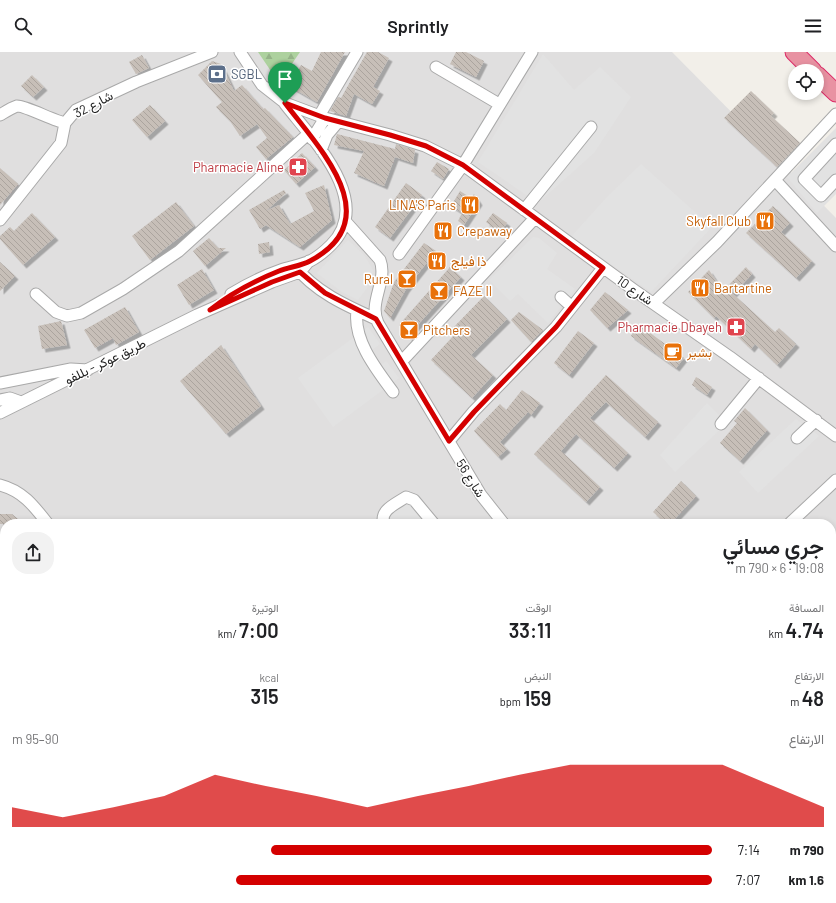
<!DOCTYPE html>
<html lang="ar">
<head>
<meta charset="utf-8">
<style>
  body { margin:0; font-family:Barlow,Vazirmatn,sans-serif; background:#f2f2f2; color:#202124; direction:rtl; height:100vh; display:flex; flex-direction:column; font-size:15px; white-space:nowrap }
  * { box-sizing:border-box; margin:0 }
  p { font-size:13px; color:#757577 }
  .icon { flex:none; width:22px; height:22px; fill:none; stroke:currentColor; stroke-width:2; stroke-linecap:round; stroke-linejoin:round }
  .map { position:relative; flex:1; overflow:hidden; direction:ltr }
  .side { position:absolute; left:0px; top:467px; width:836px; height:384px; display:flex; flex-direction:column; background:#fff; border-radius:16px 16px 0 0; box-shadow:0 2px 6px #0003; direction:rtl }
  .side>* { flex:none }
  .controls { position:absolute; left:788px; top:12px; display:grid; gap:8px }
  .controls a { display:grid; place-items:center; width:36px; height:36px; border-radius:50%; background:#fff; box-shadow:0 2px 6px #0003; font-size:20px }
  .pin { position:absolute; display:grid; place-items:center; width:34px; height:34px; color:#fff; margin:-41px -17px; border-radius:50% 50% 50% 0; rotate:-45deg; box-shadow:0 0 4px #0007 }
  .pin .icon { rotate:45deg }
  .round { display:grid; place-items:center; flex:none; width:42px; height:42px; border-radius:16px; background:#f2f2f2 }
  .summary { display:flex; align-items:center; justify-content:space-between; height:68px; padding:0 12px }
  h1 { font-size:22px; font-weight:600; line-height:30px }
  .figures { display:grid; grid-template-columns:repeat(3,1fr); gap:6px; height:68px; padding:4px 12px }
  .figures div { display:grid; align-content:center }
  .figures b { font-size:20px; font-weight:600 }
  .figures small { font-size:11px; font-weight:400 }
  .figures p { font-size:11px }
  .chart { height:112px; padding:8px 12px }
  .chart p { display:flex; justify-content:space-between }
  .chart svg { width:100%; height:72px; margin-top:4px; fill:#d40000; opacity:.7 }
  ul { padding:0 12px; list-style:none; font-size:13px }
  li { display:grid; grid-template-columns:64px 48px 1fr; align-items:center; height:30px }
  li i { height:10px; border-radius:5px; background:#d40000 }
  header { display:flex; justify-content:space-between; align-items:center; height:52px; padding:0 12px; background:#fff; font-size:18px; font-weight:600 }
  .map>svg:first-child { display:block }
  .residential { fill:#e0dfdf; fill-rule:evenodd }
  .forest { fill:url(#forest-firs) }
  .parking { fill:#e2e2e2 }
  .building { fill:url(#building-back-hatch); filter:url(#shadow) }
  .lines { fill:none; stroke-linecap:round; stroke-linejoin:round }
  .minor-casing { stroke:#a9a9a9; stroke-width:13 }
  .highway-casing { stroke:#dc2a67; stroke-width:19 }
  .minor { stroke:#fff; stroke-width:11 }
  .highway { stroke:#e892a2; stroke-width:17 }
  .route-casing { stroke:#fff; stroke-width:8 }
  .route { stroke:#d40000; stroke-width:5 }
  .labels { text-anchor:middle; stroke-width:3; stroke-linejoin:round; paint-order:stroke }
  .service-label { font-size:13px; fill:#4e5e75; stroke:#fff; text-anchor:start }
  .street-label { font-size:13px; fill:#222; stroke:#fff }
  .health-label { font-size:13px; fill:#be3a42; stroke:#fff; text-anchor:end }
  .food-label { font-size:13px; fill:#c56008; stroke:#fff; text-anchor:start }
</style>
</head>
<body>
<header><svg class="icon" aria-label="menu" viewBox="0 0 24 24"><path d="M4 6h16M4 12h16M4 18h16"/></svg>Sprintly<svg class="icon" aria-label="search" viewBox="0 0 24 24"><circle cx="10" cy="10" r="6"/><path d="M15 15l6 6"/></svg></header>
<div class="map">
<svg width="836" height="851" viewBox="0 0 836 851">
  <defs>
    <pattern id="forest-firs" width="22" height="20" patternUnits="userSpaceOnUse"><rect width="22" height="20" fill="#add19e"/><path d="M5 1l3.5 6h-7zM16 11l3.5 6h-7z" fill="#95b388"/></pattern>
    <pattern id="building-back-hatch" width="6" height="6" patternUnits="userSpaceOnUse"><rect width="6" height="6" fill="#c7bfb8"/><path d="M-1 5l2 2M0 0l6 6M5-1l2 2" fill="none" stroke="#aba49e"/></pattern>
    <filter id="shadow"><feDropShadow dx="3.5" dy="3.5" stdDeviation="0" flood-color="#0004"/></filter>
  </defs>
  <rect width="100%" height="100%" fill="#f2efe9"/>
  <!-- residential -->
  <path class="residential" d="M0,0h672l164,166v685h-836zM5,472h826v374h-826z"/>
  <!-- forest -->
  <path class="forest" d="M258,0h42l-21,31z
    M342,846h114l-2,5h-109z"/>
  <!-- parking -->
  <path class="parking" d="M543,2l31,36 26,-23 31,30 -37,56 -56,50 -60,-41z
    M836,76v66l-19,19 -30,-36z
    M641,112l71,63 -61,65 -80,-55 35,-39z
    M533,185l6,1 18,15 -10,16 28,20 -27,34 -30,-29 -8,7 -21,-21z
    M348,188l16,15 9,15 -3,14 -12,16 -16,-8 -25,-19z
    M368,275l12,17 -9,7 10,14 5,-4 13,17 -66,49 -35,-49z
    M707,351l20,20 -52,49 -15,-17z
    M796,367l23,17 -61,57 -19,-21z
    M411,439l28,33h-58l-6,-8z"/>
  <!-- building -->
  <path class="building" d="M321,0h24l-28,50 -28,-16 12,-21 11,6z
    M367,0h11l11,6 -16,29 7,4 -8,13 -18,-10 -8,22 -16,-5 8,-14 3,1z
    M456,0h10l18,9 -8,16 -26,-13z
    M142,3l7,13 -13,6 -7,-12z
    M212,9l9,3 13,27 8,-6 21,24 2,-1 28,29 -27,22 -10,-12 11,-9 -10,-14 -17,12 -10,-15 -14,-14 6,-5 -24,-27z
    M32,23l12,12 -11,10 -12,-11z
    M751,39l23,22 -3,3 29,27 -23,24 -53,-49z
    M150,53l15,16 -18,16 -15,-17z
    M337,82l58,15 1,-5 19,6 -2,13 -18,-6 -11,29 -30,-13 10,-22 -30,-6z
    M302,101l13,14 -19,17 -12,-14z
    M437,110l12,7 -6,10 -12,-8z
    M0,116l18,16 -18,21z
    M406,131l16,12 -32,43 -15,-11z
    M324,133l8,35 -32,27 -34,-22 -6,4 -11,-19 35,-20 2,3 -20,18 13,-6 11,19 24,-13 -9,-18z
    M460,139l11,7 3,-4 5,8 -15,23 -6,-4 4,-8 -11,-7z
    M176,150l18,24 -44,34 -18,-24z
    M773,154l17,17 -9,9 31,29 -16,17 -50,-45z
    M32,161l23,24 -32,28 -23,-26v-3l10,-9 4,4z
    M493,161l14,10 -7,10 -14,-11z
    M209,186l9,10h8l-21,18 -12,-15z
    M269,190l1,10 -11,2 -1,-10z
    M424,191l12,8 -30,38 -16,29 -6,-7 10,-29z
    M0,210l15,14 -15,15z
    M450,215l11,10 -47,52 4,5 -7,6 -12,-15z
    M746,215l6,7 -19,20 42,38 4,-4 17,16 -19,21 -22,-21 -4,5 -35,-33 -2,2 -26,-26 21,-22 14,21z
    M202,217l12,21 -25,15 -12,-20z
    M605,240l23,18 -21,18 -17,-18z
    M484,244l23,23 -36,36 22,20 -21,23 -41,-38 25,-27 -4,-4z
    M125,255l14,25 -23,13 -3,-7 -18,10 -11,-18z
    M519,260l24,18 -12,12 -20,-22z
    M61,269l6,24 -25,4 -4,-23z
    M638,272l46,34 -8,10 -45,-32z
    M578,279l16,12 -25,32 -15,-12z
    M221,293l40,61 -35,28 -46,-53z
    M606,323l52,47 -13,15 -39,-35 -16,16 38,35 -14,15 -38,-34 -15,17 39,36 -14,15 -52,-48z
    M696,325l16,10 -5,8 -15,-10z
    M522,338l18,13 -9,12 -3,-3 -28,30 7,7 -9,8 -24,-26 26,-27 6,6z
    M745,356l22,22 -27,31 -20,-18 17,-20 -3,-2z
    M681,429l15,15 -26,28h-4l-13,-12z
    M0,462h12l12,10h-24z"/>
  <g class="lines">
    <!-- minor casing -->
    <g class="minor-casing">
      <path id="minor" d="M240,0l22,33 23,18 40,15 65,17 35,11 38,19 171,125 96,67 106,79
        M436,15l63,37
        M0,63c5,-3 11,-7 17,-9 6,-1 38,15 48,17
        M319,64l38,-64
        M312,87l13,-21
        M836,92l-32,35 17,17 15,-16
        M321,98l6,-15 11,-13
        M775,128l61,66
        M524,158l67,-83
        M0,168l61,-77 4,-20 11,-13 60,-28 76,-30
        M346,170l34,38c8,21 -12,42 -2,63l103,172 23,29
        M399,202l64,-89 69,-113
        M295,214c20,26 52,40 81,53
        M36,242l20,18 11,4 14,-3 42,-24 56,-38 129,-117
        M231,242c16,-10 33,-18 50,-24 9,-3 20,-5 29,-9 8,-4 15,-10 21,-16 44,-44 -19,-106 -46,-141
        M561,245l11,10
        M654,251l63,-61 119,-128
        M357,259c-4,29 19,58 36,81
        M402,309l133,-143
        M0,331l71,-14 17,1
        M0,348l10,-2 11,4
        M0,361l197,-98 75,-33 28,-10 9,-11
        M721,372l38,-46
        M797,386l19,-18
        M449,389l25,-30 82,-84 47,-59
        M0,433c23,6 34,21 48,39
        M384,472c-5,-14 12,-20 22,-27l8,3 20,24
        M789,472l47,-44
        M0,545l5,-4
        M0,596l5,6
        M831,614l5,-3
        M831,747l5,1
        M831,805l5,-1
        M0,832l5,7
        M11,846l4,5
        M194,846l4,5
        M327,846l1,5
        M527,846l8,5
        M590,846l3,5
        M758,846l4,5
        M140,851l6,-5
        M619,851l1,-5
        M670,851l9,-5
        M788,851v-5"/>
    </g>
    <!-- highway casing -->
    <g class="highway-casing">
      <path id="highway" d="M794,0l19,19
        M817,23l19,18"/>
    </g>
    <!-- minor -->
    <use href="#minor" class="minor"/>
    <!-- highway -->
    <use href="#highway" class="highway"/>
  </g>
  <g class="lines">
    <!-- route casing -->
    <g class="route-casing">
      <path id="route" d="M285,51l40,15 65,17 36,11 37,19 140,103 -47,59 -82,85 -25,29 -73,-122 -51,-26 -25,-21 -28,10 -62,28c21,-17 44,-29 69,-39 10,-4 22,-5 31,-10 80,-42 8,-114 -25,-158z"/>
    </g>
    <!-- route -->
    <use href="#route" class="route"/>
  </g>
  <!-- icons -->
  <defs>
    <g id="bank-square" transform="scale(1)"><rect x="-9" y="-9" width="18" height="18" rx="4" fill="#5c6f8a" stroke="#fff"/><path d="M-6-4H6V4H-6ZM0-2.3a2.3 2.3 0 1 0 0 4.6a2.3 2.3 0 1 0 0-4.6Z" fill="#fff"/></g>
    <g id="pharmacy-square" transform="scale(1)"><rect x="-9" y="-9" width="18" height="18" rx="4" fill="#e0444e" stroke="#fff"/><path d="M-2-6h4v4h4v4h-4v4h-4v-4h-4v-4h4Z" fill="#fff"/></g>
    <g id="restaurant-square" transform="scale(1)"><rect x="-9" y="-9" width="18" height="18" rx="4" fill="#e8710a" stroke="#fff"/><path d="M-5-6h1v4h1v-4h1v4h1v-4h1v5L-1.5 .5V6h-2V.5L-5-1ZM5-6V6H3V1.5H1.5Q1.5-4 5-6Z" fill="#fff"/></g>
    <g id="bar-square" transform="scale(1)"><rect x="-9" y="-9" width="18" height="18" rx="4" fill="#e8710a" stroke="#fff"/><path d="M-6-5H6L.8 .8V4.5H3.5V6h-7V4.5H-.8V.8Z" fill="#fff"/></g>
    <g id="cafe-square" transform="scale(1)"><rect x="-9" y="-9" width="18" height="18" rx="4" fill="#e8710a" stroke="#fff"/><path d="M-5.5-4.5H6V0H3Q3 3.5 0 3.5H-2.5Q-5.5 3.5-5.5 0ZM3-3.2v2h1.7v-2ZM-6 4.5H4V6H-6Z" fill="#fff"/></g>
  </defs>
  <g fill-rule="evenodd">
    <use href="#bank-square" x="217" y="22"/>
    <use href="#pharmacy-square" x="298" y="115"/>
    <use href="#restaurant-square" x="470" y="153"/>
    <use href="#restaurant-square" x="765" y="169"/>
    <use href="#restaurant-square" x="443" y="179"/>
    <use href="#restaurant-square" x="437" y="209"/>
    <use href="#bar-square" x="407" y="227"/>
    <use href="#restaurant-square" x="700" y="236"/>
    <use href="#bar-square" x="439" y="239"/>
    <use href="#pharmacy-square" x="736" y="275"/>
    <use href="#bar-square" x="409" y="278"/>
    <use href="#cafe-square" x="673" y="300"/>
  </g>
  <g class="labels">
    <!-- service labels -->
    <g class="service-label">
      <text x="231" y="27">SGBL</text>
    </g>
    <!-- street labels -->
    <g class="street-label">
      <text transform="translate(93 52) rotate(-28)" y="5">شارع 32</text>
      <text transform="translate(635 238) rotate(35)" y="5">شارع 10</text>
      <text transform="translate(105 309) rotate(-26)" y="5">طريق عوكر - بللفو</text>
      <text transform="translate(471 426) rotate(58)" y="5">شارع 56</text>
    </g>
    <!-- health labels -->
    <g class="health-label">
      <text x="284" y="120">Pharmacie Aline</text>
      <text x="722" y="280">Pharmacie Dbayeh</text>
    </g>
    <!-- food labels -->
    <g class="food-label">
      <text x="456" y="158" text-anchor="end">LINA'S Paris</text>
      <text x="751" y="174" text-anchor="end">Skyfall Club</text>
      <text x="457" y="184">Crepaway</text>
      <text x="451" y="214">ذا فيلج</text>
      <text x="393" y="232" text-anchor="end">Rural</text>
      <text x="714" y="241">Bartartine</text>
      <text x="453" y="244">FAZE II</text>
      <text x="423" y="283">Pitchers</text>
      <text x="687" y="305">بشير</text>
    </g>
  </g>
</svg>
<div class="controls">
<a><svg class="icon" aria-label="locate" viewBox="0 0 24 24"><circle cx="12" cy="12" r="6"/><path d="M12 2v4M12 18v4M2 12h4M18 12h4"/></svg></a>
</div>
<div class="pin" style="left:285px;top:51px;background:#1e9e55"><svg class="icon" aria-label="arrive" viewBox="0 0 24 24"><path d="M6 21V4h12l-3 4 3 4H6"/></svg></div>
<section class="side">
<div class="summary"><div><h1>جري مسائي</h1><p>19:08 · 6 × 790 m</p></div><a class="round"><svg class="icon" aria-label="share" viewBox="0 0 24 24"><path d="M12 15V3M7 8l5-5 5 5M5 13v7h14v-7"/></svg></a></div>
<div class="figures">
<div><p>المسافة</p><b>4.74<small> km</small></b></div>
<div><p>الوقت</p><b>33:11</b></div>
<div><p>الوتيرة</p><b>7:00<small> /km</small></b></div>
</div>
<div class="figures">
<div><p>الارتفاع</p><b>48<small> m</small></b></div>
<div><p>النبض</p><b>159<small> bpm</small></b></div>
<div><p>kcal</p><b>315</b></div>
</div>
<div class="chart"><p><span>الارتفاع</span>90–95 m</p>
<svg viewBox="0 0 160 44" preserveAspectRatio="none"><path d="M0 44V32L10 38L20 32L30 25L40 12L50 19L60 25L70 32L80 25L90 19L100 12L110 6L120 6L130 6L140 6L150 19L160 32V44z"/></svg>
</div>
<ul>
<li><b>790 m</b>7:14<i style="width:63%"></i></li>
<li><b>1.6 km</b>7:07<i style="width:68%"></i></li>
</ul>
</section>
</div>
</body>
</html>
